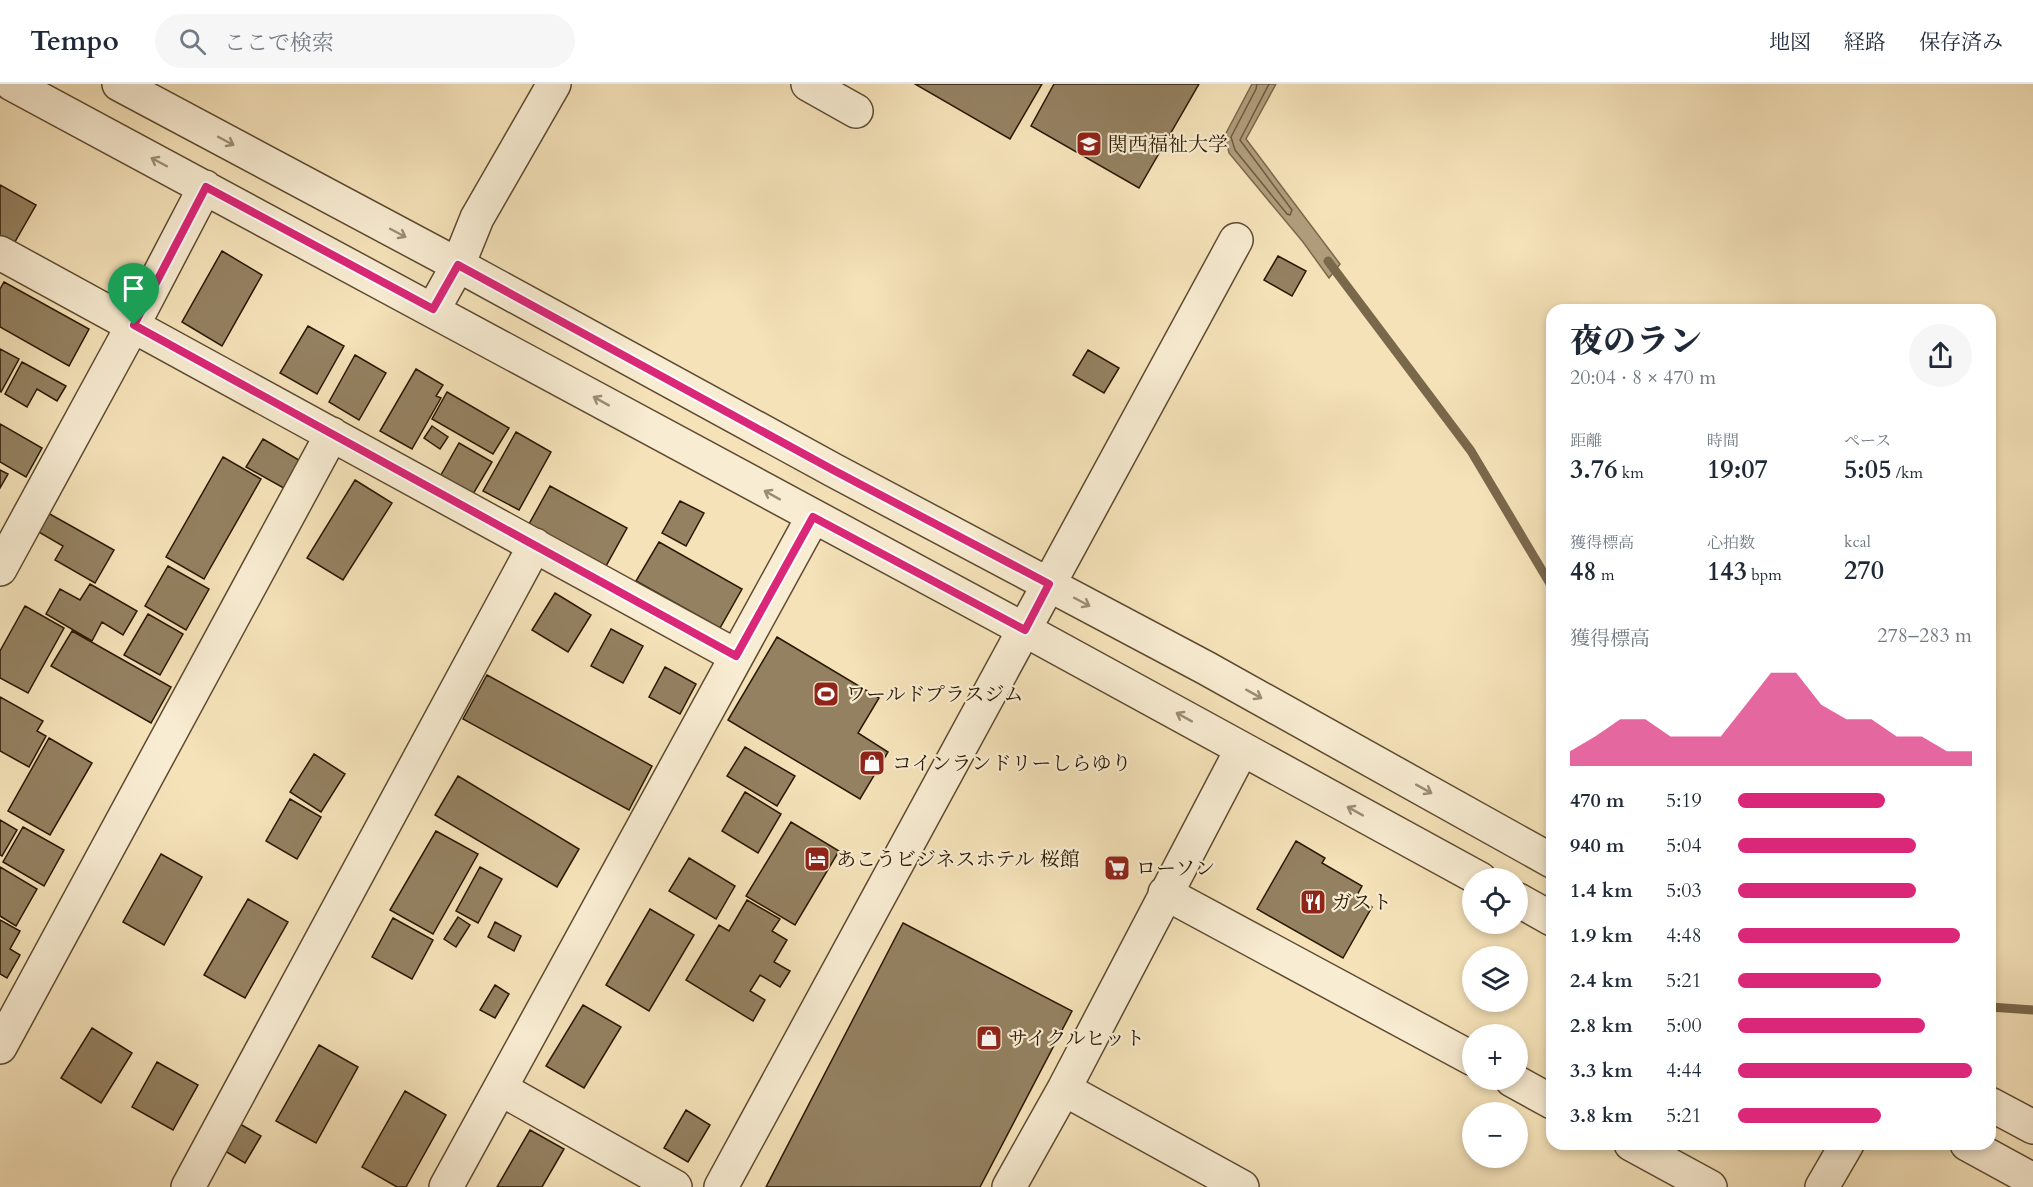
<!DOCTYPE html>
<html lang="ja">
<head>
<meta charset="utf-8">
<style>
  body { margin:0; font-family:Cardo,"Noto Serif JP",serif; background:#f6f6f7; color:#1f2937; height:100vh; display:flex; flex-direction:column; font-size:22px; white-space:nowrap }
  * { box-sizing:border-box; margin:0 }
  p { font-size:20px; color:#747a83 }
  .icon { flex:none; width:33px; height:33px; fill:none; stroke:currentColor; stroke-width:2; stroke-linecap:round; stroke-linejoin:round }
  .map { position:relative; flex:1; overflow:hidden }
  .panel { position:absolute; left:1546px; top:220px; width:450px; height:846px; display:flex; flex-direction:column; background:#fff; border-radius:18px; box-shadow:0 3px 9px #0003 }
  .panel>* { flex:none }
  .controls { position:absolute; left:1462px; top:784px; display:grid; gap:12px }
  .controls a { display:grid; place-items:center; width:66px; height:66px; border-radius:50%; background:#fff; box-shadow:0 3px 9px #0003; font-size:30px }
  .pin { position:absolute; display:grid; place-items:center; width:51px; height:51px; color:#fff; margin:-62px -26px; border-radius:50% 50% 50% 0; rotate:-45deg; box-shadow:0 0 6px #0007 }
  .pin .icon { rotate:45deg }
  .round { display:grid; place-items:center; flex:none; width:63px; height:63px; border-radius:32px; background:#f6f6f7 }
  .overview { display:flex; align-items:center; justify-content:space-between; height:102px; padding:0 24px }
  h1 { font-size:33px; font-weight:800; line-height:45px }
  .figures { display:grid; grid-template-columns:repeat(3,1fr); gap:9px; height:102px; padding:6px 24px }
  .figures div { display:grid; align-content:center }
  .figures b { font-size:26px; font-weight:800 }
  .figures small { font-size:16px; font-weight:400 }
  .figures p { font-size:16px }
  .chart { height:168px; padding:12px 24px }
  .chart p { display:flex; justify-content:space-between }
  .chart svg { width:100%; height:108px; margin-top:6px; fill:#db2777; opacity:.7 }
  ul { padding:0 24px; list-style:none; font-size:20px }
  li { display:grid; grid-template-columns:96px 72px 1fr; align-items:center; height:45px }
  li i { height:15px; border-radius:8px; background:#db2777 }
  header { display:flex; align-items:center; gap:36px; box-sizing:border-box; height:84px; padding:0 30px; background:#fff; border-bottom:2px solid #e0e1e3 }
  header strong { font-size:28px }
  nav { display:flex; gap:33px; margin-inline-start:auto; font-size:21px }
  .search { width:420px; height:54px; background:#f6f6f7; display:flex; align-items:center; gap:15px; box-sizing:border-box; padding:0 21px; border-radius:33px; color:#747a83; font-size:22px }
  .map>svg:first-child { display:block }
  .water { fill:#b09d7b; stroke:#7a684b; stroke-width:1.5 }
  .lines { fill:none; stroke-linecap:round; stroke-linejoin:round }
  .shore { stroke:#6d5a3e; stroke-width:1.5 }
  .stream { stroke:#7a684b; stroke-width:9 }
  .building { fill:#948161; stroke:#2a1802; stroke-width:1.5 }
  .minor-casing { stroke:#5d4a30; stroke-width:36 }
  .minor { stroke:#f8ecd2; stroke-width:33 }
  .oneway { stroke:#9b8d74 }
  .route-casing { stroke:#fff; stroke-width:12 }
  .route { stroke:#db2777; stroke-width:8 }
  .labels { text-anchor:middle; stroke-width:4.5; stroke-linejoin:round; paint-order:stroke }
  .poi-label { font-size:20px; fill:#2a1802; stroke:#f8ecd2; text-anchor:start }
</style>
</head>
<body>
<header>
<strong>Tempo</strong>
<div class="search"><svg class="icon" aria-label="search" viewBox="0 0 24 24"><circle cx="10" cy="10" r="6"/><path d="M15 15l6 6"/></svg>ここで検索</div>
<nav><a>地図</a><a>経路</a><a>保存済み</a></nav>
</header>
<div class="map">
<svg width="2033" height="1103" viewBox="0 0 2033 1103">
  <rect width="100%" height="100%" fill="#f5e2b9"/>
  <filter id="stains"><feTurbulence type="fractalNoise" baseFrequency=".00333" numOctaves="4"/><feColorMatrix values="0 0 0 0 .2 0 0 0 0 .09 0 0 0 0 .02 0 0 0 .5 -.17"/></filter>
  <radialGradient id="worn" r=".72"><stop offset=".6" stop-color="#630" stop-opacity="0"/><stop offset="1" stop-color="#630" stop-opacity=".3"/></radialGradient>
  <!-- water -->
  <path class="water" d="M1252,0h24l-30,55 94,125 -11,14 -26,-36 -74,-89 -4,-18z"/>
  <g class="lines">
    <!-- shore -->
    <path class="shore" d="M1257,0l-1,5 -25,48 4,13 52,64 3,1 2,-5 -52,-70 29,-56"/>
    <!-- stream -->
    <path class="stream" d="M1328,177l143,190 81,136
      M1990,923l43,3"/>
  </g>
  <!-- building -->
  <path class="building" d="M915,0h127l-32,55z
    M1054,0h145l-60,104 -108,-62z
    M0,101l36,20 -24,42 -12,-7z
    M222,167l40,24 -40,71 -40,-24z
    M1278,172l28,15 -14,25 -28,-16z
    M4,198l85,47 -20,37 -69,-39v-38z
    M308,242l36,20 -27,48 -37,-21z
    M0,265l19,10 -18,33 -1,-1z
    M1088,266l31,18 -15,25 -31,-18z
    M355,271l31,18 -27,47 -30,-18z
    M22,278l44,24 -9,15 -20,-12 -10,18 -22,-13z
    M416,285l27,16 -7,11 5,2 -29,51 -32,-18z
    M447,308l62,36 -16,26 -61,-35z
    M0,340l42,24 -16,29 -26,-15z
    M432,342l16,11 -8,12 -16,-11z
    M516,348l35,20 -32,58 -36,-19z
    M263,355l41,24 -15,28 -43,-24z
    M459,359l33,19 -19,32 -32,-19z
    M223,373l38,22 -57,100 -38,-22z
    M0,386l8,4 -8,14z
    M355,396l37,23 -49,77 -36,-22z
    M550,402l77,42 -21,38 -77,-42z
    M680,417l24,12 -18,33 -24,-13z
    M48,429l66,37 -19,33 -40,-23 8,-14 -26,-15z
    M659,458l83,47 -22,39 -84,-47z
    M168,482l41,23 -23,41 -41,-24z
    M90,500l47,27 -14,24 -21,-13 -10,19 -46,-27 14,-25 20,11z
    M555,509l36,22 -23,37 -36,-22z
    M25,522l39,22 -36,65 -28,-15v-27z
    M148,530l35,20 -23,41 -36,-20z
    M611,545l32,17 -20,37 -32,-17z
    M72,547l99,56 -20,36 -100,-57z
    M777,553l102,61 -21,35 30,19 -28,47 -132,-79z
    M665,583l31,17 -16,30 -31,-17z
    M487,591l165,91 -23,44 -166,-91z
    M0,613l43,24 -6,10 9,5 -17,31 -29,-16z
    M49,654l43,25 -42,72 -42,-24z
    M745,663l50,29 -18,30 -50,-30z
    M314,670l31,20 -24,38 -31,-20z
    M458,692l121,73 -22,38 -122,-72z
    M745,708l36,22 -23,39 -36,-22z
    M290,715l31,18 -24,42 -31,-18z
    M0,736l17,10 -15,26 -2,-1z
    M791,738l48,29 -44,74 -49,-29z
    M23,743l41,23 -20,36 -41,-24z
    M436,747l42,23 -45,80 -43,-24z
    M1296,757l29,17 -3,5 40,23 -6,11 16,10 -29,51 -86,-49z
    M161,770l41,23 -38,68 -41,-23z
    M689,774l46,28 -19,33 -47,-28z
    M0,783l37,22 -21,37 -16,-10z
    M480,783l22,12 -24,44 -22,-12z
    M248,815l40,23 -43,76 -41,-23z
    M747,816l33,19 -8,12 15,9 -13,22 16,9 -10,16 -20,-12 -10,16 15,9 -12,21 -67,-41 33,-55 10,6z
    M650,825l44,26 -45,76 -43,-26z
    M458,833l12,8 -14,22 -12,-8z
    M393,834l40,22 -21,39 -40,-22z
    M0,836l20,11 -10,18 10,6 -13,23 -7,-4z
    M495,838l26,14 -7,15 -26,-14z
    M903,839l169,88 -92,176h-214z
    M495,901l14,9 -14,24 -15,-8z
    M583,921l38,22 -37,61 -38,-22z
    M92,944l40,25 -31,50 -40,-25z
    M319,961l39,22 -42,76 -40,-22z
    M157,978l41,23 -25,45 -41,-23z
    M405,1007l41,24 -40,72h-9l-35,-20z
    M686,1026l24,15 -22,37 -24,-14z
    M240,1040l21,12 -16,27 -20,-12z
    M530,1046l34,19 -22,38h-45z"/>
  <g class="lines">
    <!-- minor casing -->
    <g class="minor-casing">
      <path id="minor" d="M12,0l1013,546 455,249
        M119,0l339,181 377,206 371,197 346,193
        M808,0l48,27
        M0,169l736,403
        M433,226l25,-45 19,-47 77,-134
        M0,485l133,-244 72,-138
        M1165,809l308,166
        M1518,816l34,19
        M0,963l332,-613
        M1512,996l40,22
        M501,1005l174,98
        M1064,1005l178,98
        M1990,1020l43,23
        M1631,1060l79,43
        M1967,1060l66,36
        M188,1103l347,-642
        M446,1103l367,-670
        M721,1103l515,-947
        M1009,1103l55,-98 178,-340
        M1822,1103l25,-43"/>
    </g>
    <!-- minor -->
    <use href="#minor" class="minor"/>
  </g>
  <!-- one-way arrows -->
  <defs><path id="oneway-shaft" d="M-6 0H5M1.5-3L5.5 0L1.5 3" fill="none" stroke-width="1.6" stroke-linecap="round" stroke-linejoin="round" transform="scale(1.5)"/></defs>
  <g class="oneway">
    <use href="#oneway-shaft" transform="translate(226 57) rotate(28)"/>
    <use href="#oneway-shaft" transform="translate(159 78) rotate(-152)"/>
    <use href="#oneway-shaft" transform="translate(398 149) rotate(28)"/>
    <use href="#oneway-shaft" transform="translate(601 317) rotate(-151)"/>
    <use href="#oneway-shaft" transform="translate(772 411) rotate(-151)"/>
    <use href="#oneway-shaft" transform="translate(1082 518) rotate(28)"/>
    <use href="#oneway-shaft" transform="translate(1254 610) rotate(29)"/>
    <use href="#oneway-shaft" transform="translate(1184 633) rotate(-151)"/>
    <use href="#oneway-shaft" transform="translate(1424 705) rotate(29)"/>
    <use href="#oneway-shaft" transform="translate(1355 727) rotate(-151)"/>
  </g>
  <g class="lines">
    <!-- route casing -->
    <g class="route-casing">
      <path id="route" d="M206,103l227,122 25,-44 377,206 214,113 -24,46 -212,-113 -77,139 -602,-331z"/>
    </g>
    <!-- route -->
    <use href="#route" class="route"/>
  </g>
  <!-- icons -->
  <defs>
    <g id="university-square" transform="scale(1.35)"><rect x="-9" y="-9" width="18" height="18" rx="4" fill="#8f2418" stroke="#f8ecd2"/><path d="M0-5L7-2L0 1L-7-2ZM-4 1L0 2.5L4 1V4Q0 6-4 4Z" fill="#fff"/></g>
    <g id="stadium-square" transform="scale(1.35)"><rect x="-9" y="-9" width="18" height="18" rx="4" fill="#8f2418" stroke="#f8ecd2"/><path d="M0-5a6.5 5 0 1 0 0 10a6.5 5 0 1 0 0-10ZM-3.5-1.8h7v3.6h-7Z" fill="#fff"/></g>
    <g id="shop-square" transform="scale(1.35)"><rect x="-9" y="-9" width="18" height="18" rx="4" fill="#8f2418" stroke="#f8ecd2"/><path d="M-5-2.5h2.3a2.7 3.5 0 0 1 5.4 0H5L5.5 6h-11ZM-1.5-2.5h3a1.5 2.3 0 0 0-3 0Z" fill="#fff"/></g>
    <g id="hotel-square" transform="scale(1.35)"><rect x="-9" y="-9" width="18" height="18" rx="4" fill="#8f2418" stroke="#f8ecd2"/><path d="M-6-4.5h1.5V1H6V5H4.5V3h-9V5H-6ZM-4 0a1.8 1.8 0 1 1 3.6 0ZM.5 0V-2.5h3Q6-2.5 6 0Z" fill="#fff"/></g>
    <g id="supermarket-square" transform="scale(1.35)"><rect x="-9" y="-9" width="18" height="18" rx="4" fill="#8f2418" stroke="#f8ecd2"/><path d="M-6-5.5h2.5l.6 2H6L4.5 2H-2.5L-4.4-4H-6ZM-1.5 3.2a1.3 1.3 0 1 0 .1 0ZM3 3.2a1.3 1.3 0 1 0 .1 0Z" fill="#fff"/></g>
    <g id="restaurant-square" transform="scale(1.35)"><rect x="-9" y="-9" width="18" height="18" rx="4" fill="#8f2418" stroke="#f8ecd2"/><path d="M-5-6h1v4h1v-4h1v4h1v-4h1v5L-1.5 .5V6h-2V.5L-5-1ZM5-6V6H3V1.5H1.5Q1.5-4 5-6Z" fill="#fff"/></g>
  </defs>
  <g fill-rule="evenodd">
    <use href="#university-square" x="1089" y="60"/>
    <use href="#stadium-square" x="826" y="610"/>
    <use href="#shop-square" x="872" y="679"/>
    <use href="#hotel-square" x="817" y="775"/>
    <use href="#supermarket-square" x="1117" y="784"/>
    <use href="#restaurant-square" x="1313" y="818"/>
    <use href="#shop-square" x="989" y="954"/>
  </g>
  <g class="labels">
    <!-- poi labels -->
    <g class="poi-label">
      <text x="1108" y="67">関西福祉大学</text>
      <text x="846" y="617">ワールドプラスジム</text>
      <text x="892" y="686">コインランドリーしらゆり</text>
      <text x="836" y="782">あこうビジネスホテル 桜館</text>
      <text x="1136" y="791">ローソン</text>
      <text x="1332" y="825">ガスト</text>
      <text x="1008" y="961">サイクルヒット</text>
    </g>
  </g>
  <rect width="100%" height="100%" filter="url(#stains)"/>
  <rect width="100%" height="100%" fill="url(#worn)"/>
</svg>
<div class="controls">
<a><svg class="icon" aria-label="locate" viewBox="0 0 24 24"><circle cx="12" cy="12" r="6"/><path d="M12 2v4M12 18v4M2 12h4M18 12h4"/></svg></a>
<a><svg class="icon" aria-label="layers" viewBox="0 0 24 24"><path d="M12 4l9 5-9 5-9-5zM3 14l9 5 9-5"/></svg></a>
<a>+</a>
<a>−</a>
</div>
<div class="pin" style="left:134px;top:241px;background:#1e9e55"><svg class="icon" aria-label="arrive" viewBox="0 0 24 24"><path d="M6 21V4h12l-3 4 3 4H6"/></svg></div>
<section class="panel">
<div class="overview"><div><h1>夜のラン</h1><p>20:04 · 8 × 470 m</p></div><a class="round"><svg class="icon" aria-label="share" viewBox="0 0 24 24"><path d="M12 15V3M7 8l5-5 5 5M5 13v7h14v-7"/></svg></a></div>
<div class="figures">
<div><p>距離</p><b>3.76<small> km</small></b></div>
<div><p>時間</p><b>19:07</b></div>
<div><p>ペース</p><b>5:05<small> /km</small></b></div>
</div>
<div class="figures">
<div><p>獲得標高</p><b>48<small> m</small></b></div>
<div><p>心拍数</p><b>143<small> bpm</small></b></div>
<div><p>kcal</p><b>270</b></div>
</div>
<div class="chart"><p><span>獲得標高</span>278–283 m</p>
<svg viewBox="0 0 160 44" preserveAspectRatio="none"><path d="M0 44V38L10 32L20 25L30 25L40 32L50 32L60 32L70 19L80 6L90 6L100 19L110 25L120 25L130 32L140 32L150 38L160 38V44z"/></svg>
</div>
<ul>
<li><b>470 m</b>5:19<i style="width:63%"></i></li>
<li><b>940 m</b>5:04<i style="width:76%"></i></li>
<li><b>1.4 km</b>5:03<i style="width:76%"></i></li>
<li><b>1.9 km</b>4:48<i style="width:95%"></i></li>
<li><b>2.4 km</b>5:21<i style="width:61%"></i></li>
<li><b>2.8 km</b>5:00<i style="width:80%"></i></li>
<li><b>3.3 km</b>4:44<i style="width:100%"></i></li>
<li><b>3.8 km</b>5:21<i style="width:61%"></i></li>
</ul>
</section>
</div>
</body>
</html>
